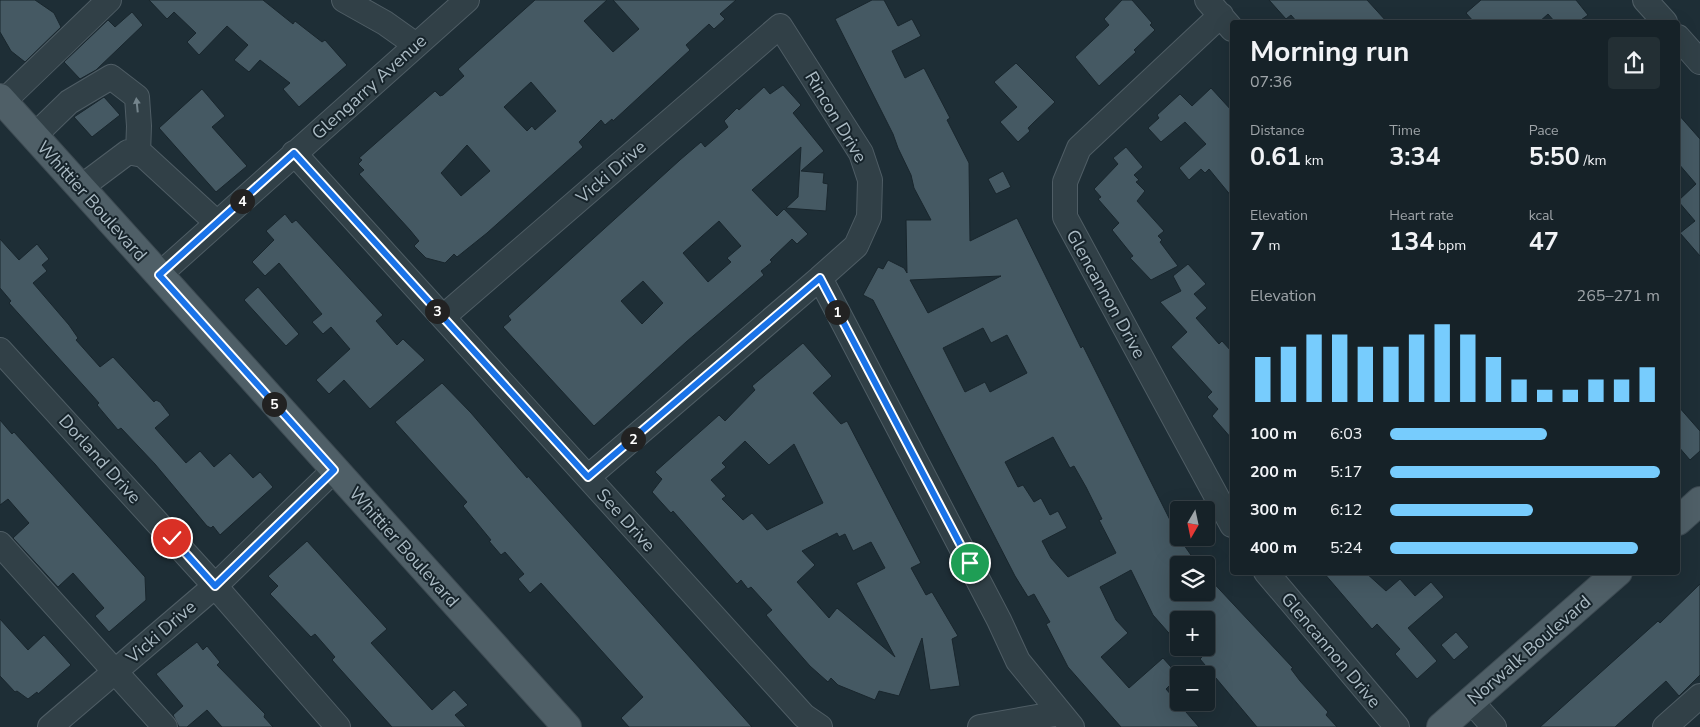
<!DOCTYPE html>
<html lang="en">
<head>
<meta charset="utf-8">
<style>
  body { margin:0; font-family:"Nunito Sans",sans-serif; background:#232f34; color:#f1f3f6; height:100vh; display:flex; flex-direction:column; font-size:19px; white-space:nowrap }
  * { box-sizing:border-box; margin:0 }
  p { font-size:16px; color:#9ea4a8 }
  .icon { flex:none; width:28px; height:28px; fill:none; stroke:currentColor; stroke-width:2; stroke-linecap:round; stroke-linejoin:round }
  .map { position:relative; flex:1; overflow:hidden }
  .sheet { position:absolute; left:1230px; top:20px; width:450px; height:555px; display:flex; flex-direction:column; background:#162228; border-radius:5px; box-shadow:0 5px 20px #0002,0 0 0 1px #353f45 }
  .sheet>* { flex:none }
  .needle { width:32px; rotate:189deg }
  .fabs { position:absolute; left:1170px; top:501px; display:grid; gap:10px }
  .fabs a { display:grid; place-items:center; width:45px; height:45px; border-radius:5px; background:#162228; box-shadow:0 5px 20px #0002,0 0 0 1px #353f45; font-size:25px }
  .pin { position:absolute; display:grid; place-items:center; width:42px; height:42px; color:#fff; margin:-21px; border:2px solid #fff; border-radius:50%; box-shadow:0 1px 5px #0007 }
  .km { position:absolute; width:25px; height:25px; margin:-12px; border-radius:50%; background:#222; color:#fff; font-size:14px; line-height:25px; text-align:center }
  .round { display:grid; place-items:center; flex:none; width:52px; height:52px; border-radius:5px; background:#232f34 }
  .overview { display:flex; align-items:center; justify-content:space-between; height:85px; padding:0 20px }
  h1 { font-size:28px; font-weight:700; line-height:38px }
  .figures { display:grid; grid-template-columns:repeat(3,1fr); gap:8px; height:85px; padding:5px 20px }
  .figures div { display:grid; align-content:center }
  .figures b { font-size:25px; font-weight:700 }
  .figures small { font-size:14px; font-weight:400 }
  .figures p { font-size:14px }
  .chart { height:140px; padding:10px 20px }
  .chart p { display:flex; justify-content:space-between }
  .chart svg { width:100%; height:90px; margin-top:5px; stroke:#77ccfd; stroke-width:6 }
  ul { padding:0 20px; list-style:none; font-size:16px }
  li { display:grid; grid-template-columns:80px 60px 1fr; align-items:center; height:38px }
  li i { height:12px; border-radius:6px; background:#77ccfd }
  .map>svg:first-child { display:block }
  .building { fill:#455963; stroke:#19262d; fill-rule:evenodd }
  .lines { fill:none; stroke-linecap:round; stroke-linejoin:round }
  .minor-casing { stroke:#4f5d65; stroke-width:26 }
  .major-casing { stroke:#3e4b53; stroke-width:30 }
  .minor { stroke:#314047; stroke-width:24 }
  .major { stroke:#4f5f67; stroke-width:28 }
  .oneway { fill:#74848c }
  .route-casing { stroke:#fff; stroke-width:10 }
  .route { stroke:#1a73e8; stroke-width:6 }
  .labels { text-anchor:middle; stroke-width:4; stroke-linejoin:round; paint-order:stroke }
  .street-label { font-size:18px; fill:#abbbc4; stroke:#17242b }
</style>
</head>
<body>
<div class="map">
<svg width="1700" height="727" viewBox="0 0 1700 727">
  <rect width="100%" height="100%" fill="#1e2e36"/>
  <!-- building -->
  <path class="building" d="M0,0h35l19,13 7,14 -36,35 -14,-11 -11,-19z
    M149,0h114l30,24 2,-3 27,21 3,-2 22,25 -48,42 -16,-18 7,-6 -30,-23 -11,12 -15,-12 14,-15 -21,-19 -28,29 -12,-13 9,-9 -22,-21 -7,7z
    M535,0h72l-23,21 29,31 26,-23 -26,-29h123l-16,14 5,5 -11,10 -5,-5 -23,21 4,5 -77,71 -1,-2 -7,6 -4,-5 -22,22 4,5 -96,86 -30,24 -3,-3 -9,9 -19,-5 -12,-12 5,-5 -9,-11 -51,-56 5,-4 -6,-6 4,-4 -3,-2 76,-67 5,5 3,-1 21,-19 -6,-7zM531,82l25,29 -21,19 -3,-4 -5,5 -23,-24zM467,145l23,26 -29,25 -20,-23z
    M872,0h12l14,26 14,-7 9,17 -29,15 13,27 19,-10 26,50 -3,2 22,43 1,78 47,-23 64,130 2,-2 96,192 19,27h-19v27h27v-17l87,93 -2,1 9,12 28,31 -2,3 11,12h-80l-57,-68 6,-6v-41l-9,8h-18v16l-4,4 -22,-25 -22,-45 -31,17 16,33 12,13 -27,24 28,31 34,-30 16,18 -13,13 33,38h-78l-53,-60 -22,-43 4,-2 -16,-28 -6,3 -13,-21 -142,-276 -10,-5 15,-28 5,2 5,-9 16,8 3,5 -1,-53h25l-17,-32 -3,-13 -13,-27 -5,-14 -58,-115zM1001,276l-73,37 -18,-33zM983,328l8,15 16,-8 20,38 -37,19 -5,-10 -20,10 -22,-44zM1053,437l17,31 4,-2 12,21 16,32 -3,1 17,33 -48,24 -17,-19 -9,-17 25,-13 -9,-17 -8,4 -9,-17 -7,4 -11,-17 -5,2 -13,-25z
    M1122,0h10l20,23 -2,2 5,5 -21,20 2,2 -37,34 -24,-29 34,-32 -5,-6z
    M1269,0h98l20,22h-90l-6,-7 -5,4z
    M1481,0h95l12,15 -10,7h-23l-7,-8 -9,8h-65l-8,-9z
    M132,12l11,13 -47,45 -16,9 -16,-17 44,-42 7,7z
    M1016,63l39,39 -22,21 -5,5 2,3 -12,11 -18,-20 17,-15 -23,-25z
    M783,85l18,20 -8,8 31,38 -23,20 23,2 -1,10 5,1 -2,27 -40,-3 12,-11 3,-50 -49,43 25,26 7,-7 24,25 -11,10 -5,-5 -22,21 2,2 -11,9 3,4 -78,67 -92,84 -91,-99 8,-7 -3,-4 172,-156 21,-18 4,5 23,-20 -4,-6 13,-13 2,2 25,-23 6,7zM719,221l22,25 -14,12 4,4 -23,20 -25,-29zM643,281l20,22 -21,21 -21,-23z
    M1211,88l21,23v86l-23,-28 -4,4 -4,-4 -12,11 -10,-12 27,-24 -21,-22 -24,20 -13,-14 11,-10 -2,-3 23,-21 12,12z
    M202,89l23,27 -13,11 35,39 -31,26 -57,-64z
    M104,97l16,18 -28,22 -18,-20z
    M1678,114l22,25v117l-20,-23 15,-12 -17,-20 18,-17 -18,-21z
    M1126,147l17,20 -9,8 5,5 -3,2 9,9 -8,10 27,30 -6,5 4,4 -2,2 18,24 -27,14 -21,-22 3,-2 -21,-26 7,-7 -21,-24 3,-2 -7,-8 24,-25 -5,-6z
    M1003,171l8,16 -15,7 -8,-15z
    M285,214l7,9 4,-3 87,95 -7,6 21,24 6,-6 22,21 -55,49 -26,-29 -15,14 -13,-14 34,-31 -19,-22 -8,7 -11,-12 10,-8 -43,-51 -14,13 -13,-14 22,-22 -8,-9z
    M0,239l19,21 18,-16 12,15 -7,6 5,6 -14,12 36,42 9,13 -2,2 24,27 13,-10 41,45 2,-2 4,2 10,13 -15,13 31,35 14,-12 14,16 16,-14 23,25 7,-6 13,15 -53,48 -7,-9 -2,2 -4,-2 -52,-62 -34,-36 -3,2 -21,-25 2,-2 -7,-8 -83,-92 2,-2 -11,-13z
    M1188,264l18,20 -12,10 13,14 -11,10 23,26 3,-3 10,11v87l-20,-23 6,-7 -11,-12 5,-5 -41,-45 16,-15 -27,-30 21,-11 -8,-15z
    M258,287l41,47 -13,12 -42,-46z
    M803,343l29,33 -19,17 28,31 6,-3 74,142 -10,5 15,27 6,-3 26,44 -6,3 8,47 -30,4 -8,-52 -23,58 -20,-5 -4,9 -37,-15 -7,-7 -3,4 -18,-16 -28,-32 -16,-19 6,-5 -21,-23 -3,2 -7,-9 -4,4 -64,-73 -2,2 -19,-21 10,-13 -7,-7 64,-57 6,6 30,-31 -3,-4zM745,441l24,24 25,-21 29,59 -56,27 -15,-17 -9,7 -21,-21 4,-3 -15,-16 15,-13 -4,-4zM837,533l2,4 6,-3 8,17 18,-9 14,26 -29,15 39,74 -58,-49 -8,10 -32,-36 18,-17 -13,-14z
    M442,383l29,30 56,65 1,-2 224,251h-123l-8,-9 22,-21 -102,-114 -11,10 -12,-14 6,-5 -19,-22 -4,3 -12,-14 2,-1 -28,-34 4,-4 -72,-80z
    M1678,406l22,25v20l-10,9 -12,-14z
    M0,420l12,14 2,-2 131,145 1,23 -37,32 -14,-16 9,-8 -31,-35 -15,14 -45,-49 16,-15 -21,-24 -8,6z
    M307,541l80,88 -16,14 61,67 22,-20 14,15 -13,10 11,12h-74l-60,-67 3,-3 -20,-23 -4,3 -41,-43 8,-8 -10,-10z
    M1323,572h42l21,19 14,-12 15,17 16,-14 13,15 -36,31 29,33 -20,18 -22,-25 5,-5 -23,-25 -5,5z
    M1700,584v91l-21,21 -13,-15 -51,46h-75l118,-106 2,2z
    M0,619l28,31 16,-15 27,30 -33,29 -1,-2 -9,7 -11,-8 -2,1 -15,-16z
    M1456,632l13,15 -15,13 -13,-15z
    M197,642l6,8 4,-4 13,16 -3,3 48,49 -1,3 9,10h-51l-15,-17 -20,17h-8l-6,-12 10,-9 -27,-32z"/>
  <g class="lines">
    <!-- minor casing -->
    <g class="minor-casing">
      <path id="minor" d="M344,0l41,23 31,22
        M1207,0l25,29
        M1645,0l20,22
        M1221,15l-142,133 -14,34v35l167,308
        M1678,37l22,25
        M3,102l106,-102
        M34,136l35,-34 42,-25 26,20 2,29 -1,28
        M294,153l510,563 16,11
        M80,188l48,-36 15,3 74,68
        M159,275l308,-275
        M443,317l337,-291 81,127 9,27 -1,37 -13,29 -36,32 179,342 19,41 54,66
        M0,350l215,236 123,141
        M588,477l232,-199
        M0,544l165,183
        M1266,572l131,155
        M1471,701l23,26
        M50,727l165,-141 119,-116
        M980,727l80,-14
        M1665,727l35,-31"/>
    </g>
    <!-- major casing -->
    <g class="major-casing">
      <path id="major" d="M0,98l567,629
        M1678,521l22,-20
        M1441,727l177,-155"/>
    </g>
    <!-- minor -->
    <use href="#minor" class="minor"/>
    <!-- major -->
    <use href="#major" class="major"/>
  </g>
  <!-- one-way arrows -->
  <defs><path id="oneway-solid" d="M-6-.8H1V-3.2L6.5 0L1 3.2V.8H-6Z" transform="scale(1.25)"/></defs>
  <use class="oneway" href="#oneway-solid" transform="translate(137 105) rotate(-96)"/>
  <g class="lines">
    <!-- route casing -->
    <g class="route-casing">
      <path id="route" d="M172,538l43,48 119,-116 -175,-195 135,-122 294,324 232,-199 150,285"/>
    </g>
    <!-- route -->
    <use href="#route" class="route"/>
  </g>
  <g class="labels">
    <!-- street labels -->
    <g class="street-label">
      <text transform="translate(369 87) rotate(-42)" y="6">Glengarry Avenue</text>
      <text transform="translate(836 117) rotate(59)" y="6">Rincon Drive</text>
      <text transform="translate(611 172) rotate(-41)" y="6">Vicki Drive</text>
      <text transform="translate(92 201) rotate(48)" y="6">Whittier Boulevard</text>
      <text transform="translate(1106 294) rotate(61)" y="6">Glencannon Drive</text>
      <text transform="translate(100 459) rotate(48)" y="6">Dorland Drive</text>
      <text transform="translate(626 520) rotate(48)" y="6">See Drive</text>
      <text transform="translate(404 547) rotate(48)" y="6">Whittier Boulevard</text>
      <text transform="translate(161 632) rotate(-41)" y="6">Vicki Drive</text>
      <text transform="translate(1331 650) rotate(50)" y="6">Glencannon Drive</text>
      <text transform="translate(1529 650) rotate(-41)" y="6">Norwalk Boulevard</text>
    </g>
  </g>
</svg>
<div class="fabs">
<a><svg class="needle" viewBox="-14 -14 28 28"><path d="M0-13l5 13h-10z" fill="#e53935"/><path d="M0 13l5-13h-10z" fill="#9ea4a8"/></svg></a>
<a><svg class="icon" aria-label="layers" viewBox="0 0 24 24"><path d="M12 4l9 5-9 5-9-5zM3 14l9 5 9-5"/></svg></a>
<a>+</a>
<a>−</a>
</div>
<div class="pin" style="left:970px;top:563px;background:#1e9e55"><svg class="icon" aria-label="arrive" viewBox="0 0 24 24"><path d="M6 21V4h12l-3 4 3 4H6"/></svg></div>
<div class="pin" style="left:172px;top:538px;background:#d93025"><svg class="icon" aria-label="check" viewBox="0 0 24 24"><path d="M5 12l5 5 9-10"/></svg></div>
<b class="km" style="left:837px;top:312px">1</b>
<b class="km" style="left:633px;top:439px">2</b>
<b class="km" style="left:437px;top:311px">3</b>
<b class="km" style="left:242px;top:201px">4</b>
<b class="km" style="left:274px;top:404px">5</b>
<section class="sheet">
<div class="overview"><div><h1>Morning run</h1><p>07:36</p></div><a class="round"><svg class="icon" aria-label="share" viewBox="0 0 24 24"><path d="M12 15V3M7 8l5-5 5 5M5 13v7h14v-7"/></svg></a></div>
<div class="figures">
<div><p>Distance</p><b>0.61<small> km</small></b></div>
<div><p>Time</p><b>3:34</b></div>
<div><p>Pace</p><b>5:50<small> /km</small></b></div>
</div>
<div class="figures">
<div><p>Elevation</p><b>7<small> m</small></b></div>
<div><p>Heart rate</p><b>134<small> bpm</small></b></div>
<div><p>kcal</p><b>47</b></div>
</div>
<div class="chart"><p><span>Elevation</span>265–271 m</p>
<svg viewBox="0 0 160 44" preserveAspectRatio="none"><path d="M5 44V22M15 44V17M25 44V11M35 44V11M45 44V17M55 44V17M65 44V11M75 44V6M85 44V11M95 44V22M105 44V33M115 44V38M125 44V38M135 44V33M145 44V33M155 44V27"/></svg>
</div>
<ul>
<li><b>100 m</b>6:03<i style="width:58%"></i></li>
<li><b>200 m</b>5:17<i style="width:100%"></i></li>
<li><b>300 m</b>6:12<i style="width:53%"></i></li>
<li><b>400 m</b>5:24<i style="width:92%"></i></li>
</ul>
</section>
</div>
</body>
</html>
